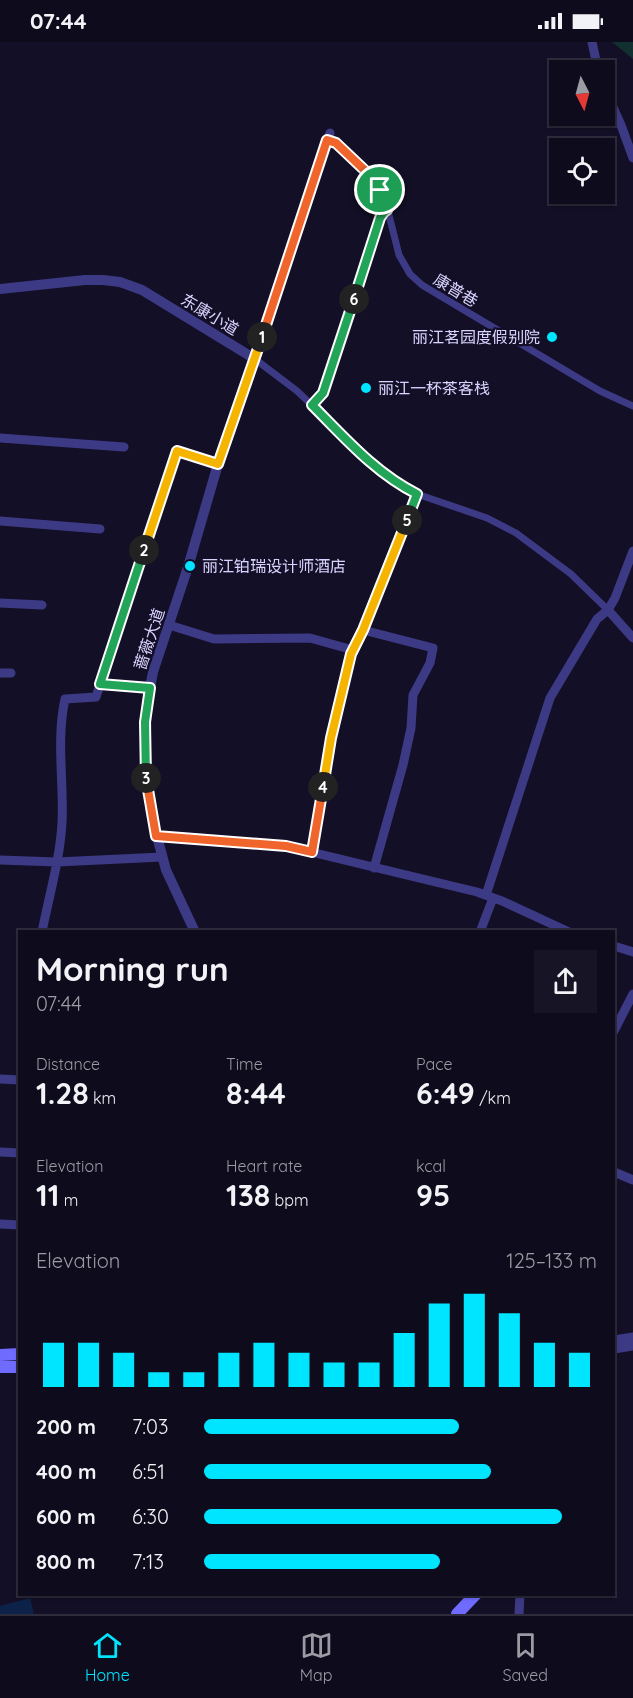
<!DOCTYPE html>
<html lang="en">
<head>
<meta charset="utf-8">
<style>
  body { margin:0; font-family:Quicksand,"Noto Sans SC",sans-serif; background:#171425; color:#f1f3f6; height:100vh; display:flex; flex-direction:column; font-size:22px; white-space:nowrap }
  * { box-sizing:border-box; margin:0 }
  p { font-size:20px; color:#9b9ba3 }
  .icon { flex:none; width:33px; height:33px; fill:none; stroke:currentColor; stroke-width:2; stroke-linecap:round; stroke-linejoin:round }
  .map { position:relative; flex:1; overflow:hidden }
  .details { position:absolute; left:18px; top:888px; width:597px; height:666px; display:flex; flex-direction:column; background:#0e0b1c; border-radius:0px; box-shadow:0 2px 4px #0004,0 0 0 2px #2e2b3b }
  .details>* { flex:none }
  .needle { width:39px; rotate:174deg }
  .buttons { position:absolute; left:549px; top:18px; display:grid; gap:12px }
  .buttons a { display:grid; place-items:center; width:66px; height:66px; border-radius:0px; background:#0e0b1c; box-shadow:0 2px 4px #0004,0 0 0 2px #2e2b3b; font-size:30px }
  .pin { position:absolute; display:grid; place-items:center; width:51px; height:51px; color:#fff; margin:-26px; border:3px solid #fff; border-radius:50%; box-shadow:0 2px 6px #0007 }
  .km { position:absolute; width:30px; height:30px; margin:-15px; border-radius:50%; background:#222; color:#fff; font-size:16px; line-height:30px; text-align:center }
  .round { display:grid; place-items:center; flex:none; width:63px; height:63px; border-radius:0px; background:#171425 }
  .headline { display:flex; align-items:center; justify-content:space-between; height:102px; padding:0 18px }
  h1 { font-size:33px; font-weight:700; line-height:45px }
  .stats { display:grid; grid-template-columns:repeat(3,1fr); gap:9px; height:102px; padding:6px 18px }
  .stats div { display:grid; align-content:center }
  .stats b { font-size:30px; font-weight:700 }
  .stats small { font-size:16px; font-weight:400 }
  .stats p { font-size:16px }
  .chart { height:168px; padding:12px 18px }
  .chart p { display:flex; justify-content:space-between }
  .chart svg { width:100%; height:108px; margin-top:6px; stroke:#00e5ff; stroke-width:6 }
  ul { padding:0 18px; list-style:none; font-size:20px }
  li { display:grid; grid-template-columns:96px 72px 1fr; align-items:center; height:45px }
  li i { height:15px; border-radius:8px; background:#00e5ff }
  .status { display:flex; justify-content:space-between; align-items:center; height:42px; padding:0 30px; background:#0e0b1c; direction:ltr }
  .status svg { height:16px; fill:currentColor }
  .tabs { display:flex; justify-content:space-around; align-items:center; height:84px; border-top:2px solid #2e2b3b; background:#0e0b1c; font-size:16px; color:#9b9ba3 }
  .tabs a { display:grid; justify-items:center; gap:3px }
  .tabs .active { color:#00e5ff }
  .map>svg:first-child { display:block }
  .green { fill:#12302f }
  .water { fill:#0c2248 }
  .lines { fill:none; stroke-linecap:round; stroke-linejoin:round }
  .pedestrian { stroke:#3d3a85; stroke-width:7 }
  .minor { stroke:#3d3a85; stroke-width:9 }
  .tertiary { stroke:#3d3a85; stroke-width:10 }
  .secondary { stroke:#6f6bff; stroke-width:12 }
  .split-1-casing { stroke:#fff; stroke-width:12 }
  .split-2-casing { stroke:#fff; stroke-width:12 }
  .split-3-casing { stroke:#fff; stroke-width:12 }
  .split-4-casing { stroke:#fff; stroke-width:12 }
  .split-5-casing { stroke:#fff; stroke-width:12 }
  .split-6-casing { stroke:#fff; stroke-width:12 }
  .split-7-casing { stroke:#fff; stroke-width:12 }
  .split-1 { stroke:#f0652b; stroke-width:8 }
  .split-2 { stroke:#f5b400; stroke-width:8 }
  .split-3 { stroke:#22a559; stroke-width:8 }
  .split-4 { stroke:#f0652b; stroke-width:8 }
  .split-5 { stroke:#f5b400; stroke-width:8 }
  .split-6 { stroke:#22a559; stroke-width:8 }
  .split-7 { stroke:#22a559; stroke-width:8 }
  .poi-dot { fill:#00e5ff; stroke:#130f26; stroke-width:2 }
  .labels { text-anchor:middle; stroke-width:4.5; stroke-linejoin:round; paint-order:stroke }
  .street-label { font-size:16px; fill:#d9d4ff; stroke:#130f26 }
  .poi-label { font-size:16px; fill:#d9d4ff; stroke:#130f26; text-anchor:start }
</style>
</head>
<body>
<div class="status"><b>07:44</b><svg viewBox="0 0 49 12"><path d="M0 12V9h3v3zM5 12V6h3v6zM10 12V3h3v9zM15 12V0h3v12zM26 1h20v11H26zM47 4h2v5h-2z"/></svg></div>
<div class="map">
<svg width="633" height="1572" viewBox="0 0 633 1572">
  <rect width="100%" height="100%" fill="#130f26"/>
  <!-- green -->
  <path class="green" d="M612,0h21v17z"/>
  <!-- water -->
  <path class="water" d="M30,1556l4,16h-34v-8z"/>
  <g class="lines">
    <!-- pedestrian -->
    <path class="pedestrian" d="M327,98l10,3 37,36 6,11 9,25 10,40 11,19 12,11 178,106 33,15
      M255,317l42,32 89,84 31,19 70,24 29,15 55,41 37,36"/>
    <!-- minor -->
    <path class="minor" d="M592,0l6,28
      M604,45l17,38 12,33
      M255,317l75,-226
      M312,363l11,-12 57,-175 4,-6 3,-2
      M0,396l124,9
      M0,479l100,8
      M0,561l42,2
      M608,568l25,28
      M169,583l45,14 96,-1 43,12
      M363,588l70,18 -3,15 -17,32 -2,33 -8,37 -29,103
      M0,631h11
      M100,642l49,4
      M156,794l130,10 191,46 25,9 67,31
      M312,810l19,-114 20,-84 12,-24 54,-136
      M0,818l57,2 105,-5
      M486,853l64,-197 47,-79 11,-9 7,-12 18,-47
      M42,890c7,-36 18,-73 20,-109 2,-41 -6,-83 3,-124l31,-2 81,-246 41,13
      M480,890l13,-34
      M614,904l19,6
      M614,989l19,-37
      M0,1037l20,1
      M0,1110l20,1
      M614,1130l19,8
      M0,1182l20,1
      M614,1298l19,-3
      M614,1307l19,-3
      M519,1572l1,-20"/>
    <!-- tertiary -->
    <path class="tertiary" d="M0,247l85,-9h18l17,2 22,8 113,69 -37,105 -30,103 -35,105 -6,32 -2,54 6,56 15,56 29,62"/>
    <!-- secondary -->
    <path class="secondary" d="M0,1313l20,-1
      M0,1325h20
      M457,1572l19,-20"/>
  </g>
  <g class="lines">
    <!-- split-1 casing -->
    <g class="split-1-casing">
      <path id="split-1" d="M262,295l65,-197 9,3 38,36 6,11"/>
    </g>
    <!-- split-2 casing -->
    <g class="split-2-casing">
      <path id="split-2" d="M144,508l33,-99 41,13 44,-127"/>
    </g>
    <!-- split-3 casing -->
    <g class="split-3-casing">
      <path id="split-3" d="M144,508l-44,134 50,4 -5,34 1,56"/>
    </g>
    <!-- split-4 casing -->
    <g class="split-4-casing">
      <path id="split-4" d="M146,736l10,58 130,10 26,6 11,-65"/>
    </g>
    <!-- split-5 casing -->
    <g class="split-5-casing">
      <path id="split-5" d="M323,745l8,-49 20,-84 12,-24 44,-110"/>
    </g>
    <!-- split-6 casing -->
    <g class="split-6-casing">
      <path id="split-6" d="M354,257l-31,94 -11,12c32,32 63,68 105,89l-10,26"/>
    </g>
    <!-- split-7 casing -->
    <g class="split-7-casing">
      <path id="split-7" d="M354,257l26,-81 4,-6 3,-2 -7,-20"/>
    </g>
    <!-- split-1 -->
    <use href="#split-1" class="split-1"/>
    <!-- split-2 -->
    <use href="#split-2" class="split-2"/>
    <!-- split-3 -->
    <use href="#split-3" class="split-3"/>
    <!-- split-4 -->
    <use href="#split-4" class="split-4"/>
    <!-- split-5 -->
    <use href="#split-5" class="split-5"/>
    <!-- split-6 -->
    <use href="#split-6" class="split-6"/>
    <!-- split-7 -->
    <use href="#split-7" class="split-7"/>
  </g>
  <!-- markers -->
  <g class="poi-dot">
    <circle cx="552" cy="295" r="6"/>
    <circle cx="366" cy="346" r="6"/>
    <circle cx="190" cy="524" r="6"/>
  </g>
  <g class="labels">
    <!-- street labels -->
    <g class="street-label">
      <text transform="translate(456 248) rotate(31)" y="6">康普巷</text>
      <text transform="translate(210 272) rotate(31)" y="6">东康小道</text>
      <text transform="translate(149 597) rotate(-72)" y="6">蔷薇大道</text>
    </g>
    <!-- poi labels -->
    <g class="poi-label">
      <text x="540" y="301" text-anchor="end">丽江茗园度假别院</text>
      <text x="378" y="352">丽江一杯茶客栈</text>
      <text x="202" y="530">丽江铂瑞设计师酒店</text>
    </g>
  </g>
</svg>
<div class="buttons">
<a><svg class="needle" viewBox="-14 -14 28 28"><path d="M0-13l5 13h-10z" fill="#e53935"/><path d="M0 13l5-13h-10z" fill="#9b9ba3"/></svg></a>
<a><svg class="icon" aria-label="locate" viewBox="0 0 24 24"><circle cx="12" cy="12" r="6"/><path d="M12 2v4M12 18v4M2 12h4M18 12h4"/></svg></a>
</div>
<div class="pin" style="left:380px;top:148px;background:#1e9e55"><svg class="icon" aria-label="arrive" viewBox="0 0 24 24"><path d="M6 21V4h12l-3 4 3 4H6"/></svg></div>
<b class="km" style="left:262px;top:295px">1</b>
<b class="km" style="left:144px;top:508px">2</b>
<b class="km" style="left:146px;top:736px">3</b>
<b class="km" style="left:323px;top:745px">4</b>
<b class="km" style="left:407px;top:478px">5</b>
<b class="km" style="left:354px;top:257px">6</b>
<section class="details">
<div class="headline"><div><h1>Morning run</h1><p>07:44</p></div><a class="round"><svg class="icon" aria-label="share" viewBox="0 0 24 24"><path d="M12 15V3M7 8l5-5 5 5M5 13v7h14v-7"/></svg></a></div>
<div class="stats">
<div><p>Distance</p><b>1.28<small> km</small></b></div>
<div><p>Time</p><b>8:44</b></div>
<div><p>Pace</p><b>6:49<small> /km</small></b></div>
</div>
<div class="stats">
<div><p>Elevation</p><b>11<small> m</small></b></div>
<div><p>Heart rate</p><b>138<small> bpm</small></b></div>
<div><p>kcal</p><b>95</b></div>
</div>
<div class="chart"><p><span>Elevation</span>125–133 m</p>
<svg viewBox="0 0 160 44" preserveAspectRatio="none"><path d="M5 44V26M15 44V26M25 44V30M35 44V38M45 44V38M55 44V30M65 44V26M75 44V30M85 44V34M95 44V34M105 44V22M115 44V10M125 44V6M135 44V14M145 44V26M155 44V30"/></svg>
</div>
<ul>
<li><b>200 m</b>7:03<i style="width:65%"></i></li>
<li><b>400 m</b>6:51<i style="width:73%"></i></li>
<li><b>600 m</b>6:30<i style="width:91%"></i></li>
<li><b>800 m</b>7:13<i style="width:60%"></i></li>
</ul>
</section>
</div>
<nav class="tabs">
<a class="active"><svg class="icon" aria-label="home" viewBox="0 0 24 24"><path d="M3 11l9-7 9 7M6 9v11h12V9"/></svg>Home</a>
<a><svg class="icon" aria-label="map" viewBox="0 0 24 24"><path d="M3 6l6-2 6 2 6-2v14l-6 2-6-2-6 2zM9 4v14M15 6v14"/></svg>Map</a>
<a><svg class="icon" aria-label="saved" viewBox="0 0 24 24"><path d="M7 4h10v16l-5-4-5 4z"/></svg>Saved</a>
</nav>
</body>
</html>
